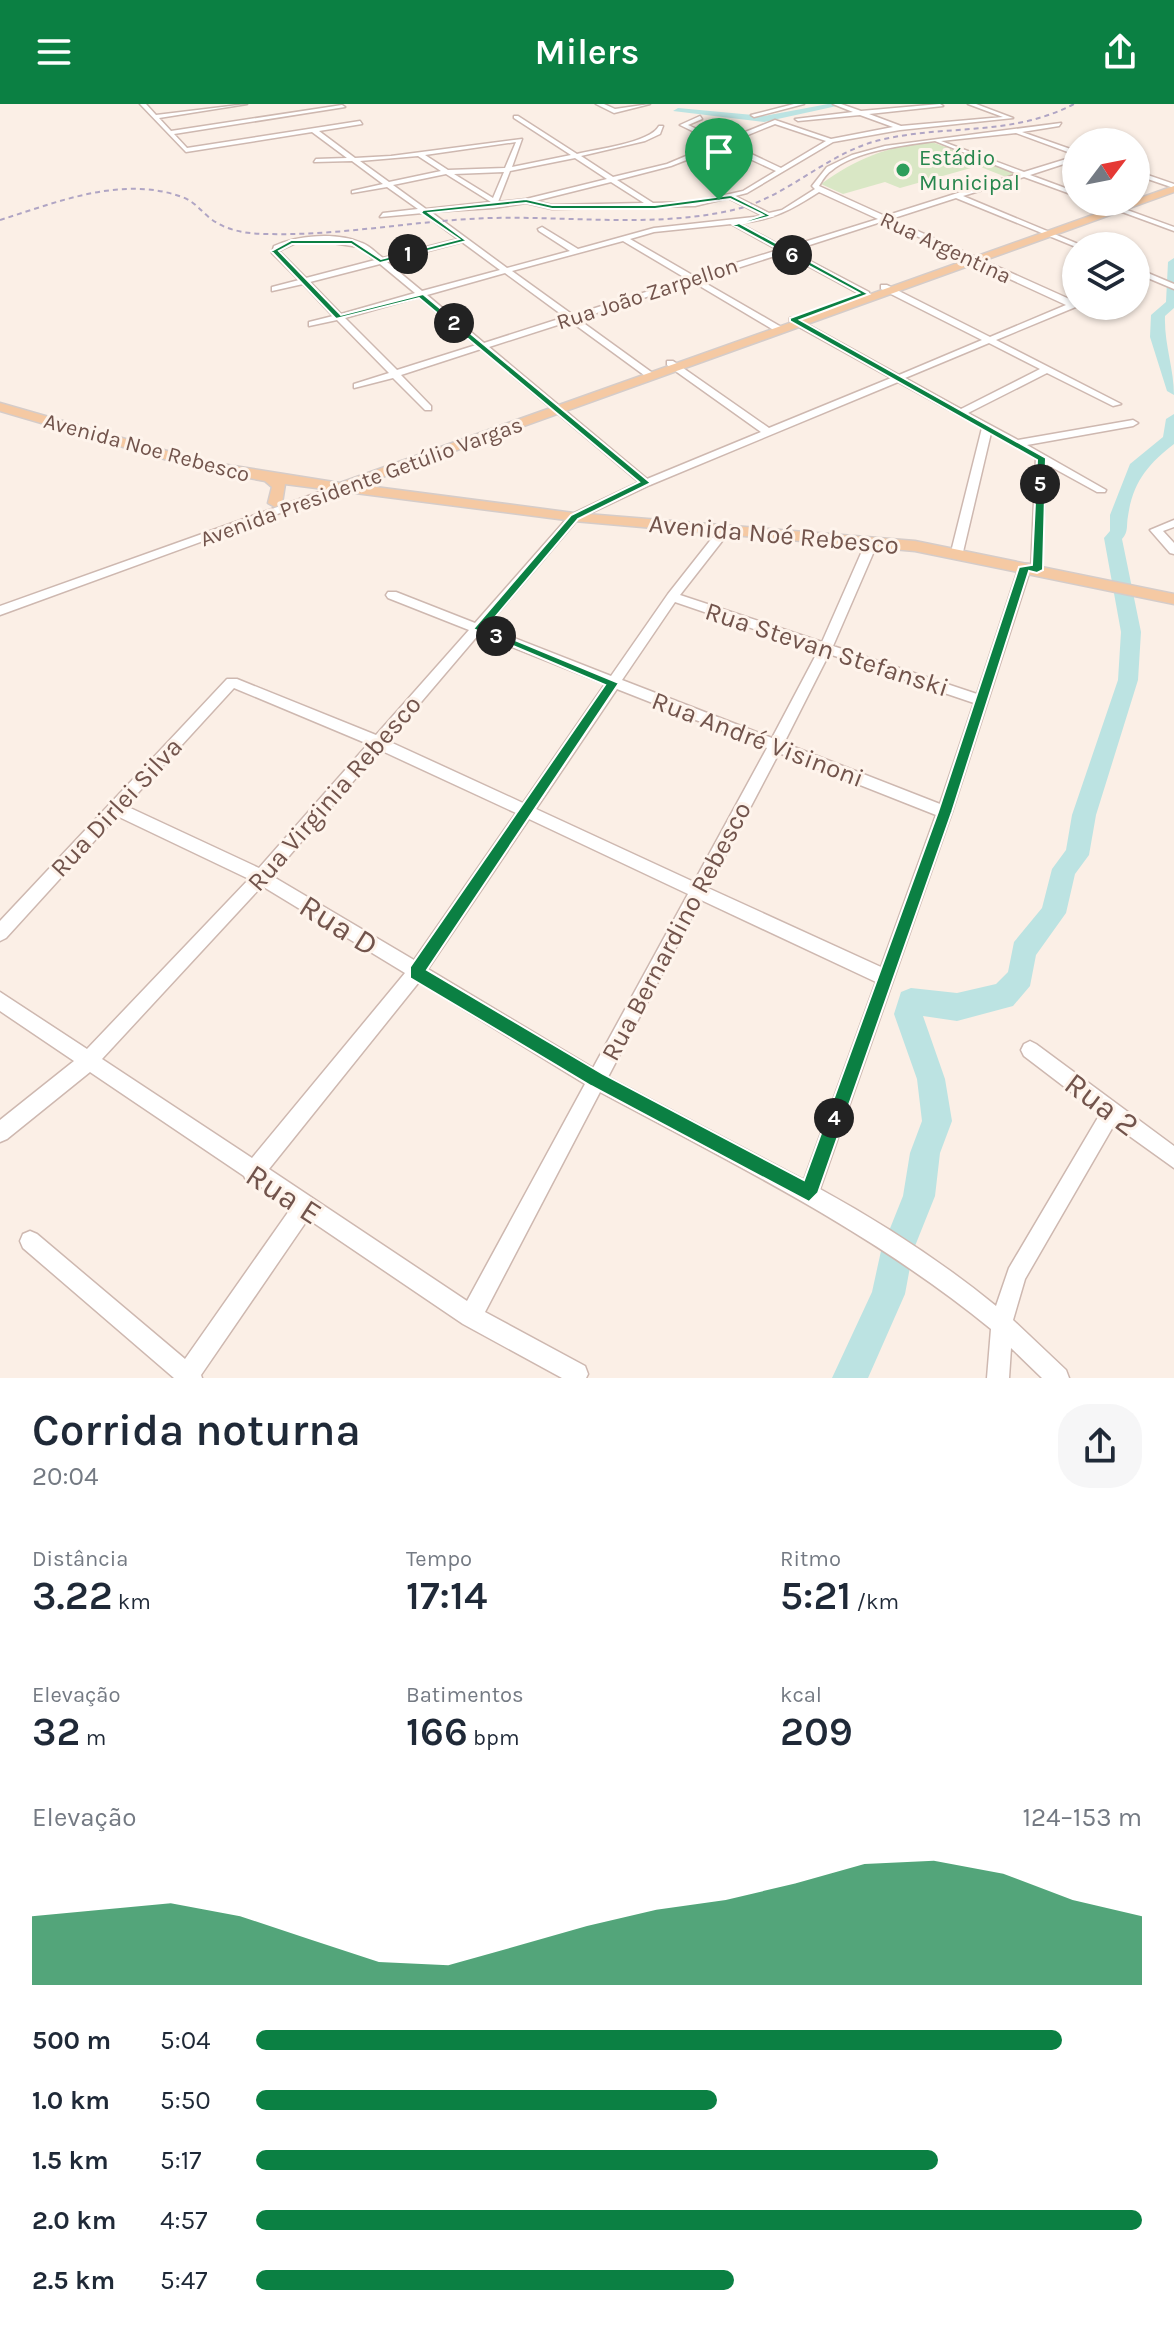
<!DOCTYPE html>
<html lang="pt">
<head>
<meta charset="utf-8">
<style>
  body { margin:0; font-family:Karla,sans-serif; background:#f6f6f7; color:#1f2937; height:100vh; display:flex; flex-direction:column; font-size:30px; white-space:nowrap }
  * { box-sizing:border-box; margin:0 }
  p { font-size:26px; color:#747a83 }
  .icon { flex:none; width:44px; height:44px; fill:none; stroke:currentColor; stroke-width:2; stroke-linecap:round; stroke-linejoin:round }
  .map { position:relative; height:1274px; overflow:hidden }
  .panel { display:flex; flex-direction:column; background:#fff; flex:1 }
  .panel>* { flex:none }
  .needle { width:52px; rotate:58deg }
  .buttons { position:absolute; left:1062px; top:24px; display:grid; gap:16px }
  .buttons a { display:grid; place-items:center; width:88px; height:88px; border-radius:50%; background:#fff; box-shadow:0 2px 6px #0004; font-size:40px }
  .pin { position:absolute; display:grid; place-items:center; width:68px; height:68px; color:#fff; margin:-82px -34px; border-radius:50% 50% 50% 0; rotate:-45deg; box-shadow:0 0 8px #0007 }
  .pin .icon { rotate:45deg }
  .km { position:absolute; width:40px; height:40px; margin:-20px; border-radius:50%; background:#222; color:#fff; font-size:22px; line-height:40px; text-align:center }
  .round { display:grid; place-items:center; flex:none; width:84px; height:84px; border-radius:32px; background:#f6f6f7 }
  .summary { display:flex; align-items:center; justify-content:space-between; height:136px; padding:0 32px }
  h1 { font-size:44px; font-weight:600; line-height:60px }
  .figures { display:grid; grid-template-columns:repeat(3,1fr); gap:12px; height:136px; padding:8px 32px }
  .figures div { display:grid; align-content:center }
  .figures b { font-size:40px; font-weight:600 }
  .figures small { font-size:22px; font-weight:400 }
  .figures p { font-size:22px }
  .chart { height:224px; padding:16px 32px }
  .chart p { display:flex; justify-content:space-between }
  .chart svg { width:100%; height:144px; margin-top:8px; fill:#0b8043; opacity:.7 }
  ul { padding:0 32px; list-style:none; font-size:26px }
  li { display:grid; grid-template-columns:128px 96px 1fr; align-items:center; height:60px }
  li i { height:20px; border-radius:10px; background:#0b8043 }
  header { display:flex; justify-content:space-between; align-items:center; height:104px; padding:0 32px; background:#0b8043; color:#fff; font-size:36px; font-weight:600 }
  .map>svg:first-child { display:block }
  .green { fill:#d9e7c5 }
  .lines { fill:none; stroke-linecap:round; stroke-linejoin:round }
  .river { fill:#bce3e2; fill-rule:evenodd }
  .minor-casing { stroke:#ceb8b0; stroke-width:3 }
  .major-casing { stroke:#d5ccc9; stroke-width:3 }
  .minor { fill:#fff; fill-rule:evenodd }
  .major { fill:#f5c9a3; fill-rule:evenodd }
  .rail { stroke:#b0a5c4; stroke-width:2; stroke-dasharray:5 4; stroke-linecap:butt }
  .route { fill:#0b8043; stroke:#fff; stroke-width:2; fill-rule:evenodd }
  .leisure-dot { fill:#2e9e5b; stroke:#fef4ec; stroke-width:3 }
  .labels { text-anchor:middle; stroke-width:6; stroke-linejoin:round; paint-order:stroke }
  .far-leisure-label { font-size:22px; fill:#27864d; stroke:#fef4ec; text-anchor:start }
  .far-street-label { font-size:22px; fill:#72544c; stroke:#fef4ec }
  .street-label { font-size:26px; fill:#72544c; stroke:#fef4ec }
  .near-street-label { font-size:32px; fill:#72544c; stroke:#fef4ec }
</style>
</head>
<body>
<header><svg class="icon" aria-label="menu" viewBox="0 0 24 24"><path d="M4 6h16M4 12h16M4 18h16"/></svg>Milers<svg class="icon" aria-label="share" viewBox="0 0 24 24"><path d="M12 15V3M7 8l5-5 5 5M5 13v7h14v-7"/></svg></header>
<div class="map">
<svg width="1174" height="1274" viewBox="0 0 1174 1274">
  <rect width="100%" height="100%" fill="#fbefe6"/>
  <!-- green -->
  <path class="green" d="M929,37l88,32 -11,4 -28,-11 -78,22 -15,-6 -42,12 -22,-10c38,-27 62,-35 108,-43z"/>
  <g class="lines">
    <!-- river -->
    <path class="river" d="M828,0h18l-82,18 -91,-11 5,-3 86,8z
      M1174,154v50l-9,8c-1,28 9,52 9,79l-7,-4 -17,-54 1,-22 15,-13 2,-40z
      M1174,310v30c-26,20 -41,38 -46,72 -2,10 1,15 -6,23l19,93 -3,48 -42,135 -7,40 -14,19 -9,39 -30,42 -6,31 -17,20 -56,15 -34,-5 22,63 7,42 -12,32 -5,43 -22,55 -8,43 -37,84h-36l40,-86 9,-41 22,-55 7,-43 12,-32 -5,-42 -23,-65 7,-22 10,-4 46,5 39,-9 12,-12 6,-30 28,-34 10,-39 14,-19 6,-35 46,-135 3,-48 -17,-94 6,-7v-16l20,-51 33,-27 3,-18z"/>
    <!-- minor casing -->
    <g class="minor-casing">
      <path id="minor" d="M140,0h6l10,11 91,-11 -88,14 12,13 171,-26 3,2 -171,27 13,14 173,-27 2,3 -43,7 36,27 36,-2 131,-17 -10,28 59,-12 -57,-37v-2h4l59,38c19,-5 73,-11 82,-28h4l-3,8 -15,7 -64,15 32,21 54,-13 50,-21 -37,-18 20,-9 2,3 -14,6 35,16 52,-21 56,19 62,-12 -33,-12 -62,6 -3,-2 58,-7 -20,-8h8l20,7 79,-7 3,2 -74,8 32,12 102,-9 -35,-13h8l37,14 -113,12 -67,12 -86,51 -12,3 34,17 13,-3 33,-21 -3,-3 15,-19 25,-12 33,-9 176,-23 -2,3 -37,6 54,19v4l-60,-22 -75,8 83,31 52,-16v4l-46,15 46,17v4l-52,-19 -61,19 120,50 -7,1 -120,-49 -65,21 185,83v4h2l-82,34 125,64 -8,2 -66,-33 -79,40 50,27 115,-20 5,3 -5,3 -106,19 79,45 -1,2h-8l-51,-28 -5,109 -4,1 -6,-4 5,-112 -45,-25 -28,119 -6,4 -4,-1 -2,-3 31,-124 -84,-46 -248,103 -72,34 -92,108 125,49 57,-82 52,-66 4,-1 6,4 -50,64 142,47 44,-100 6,-4 6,4 -45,104 144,48 42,-127 2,-3h8l2,3 -79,245 -132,377c62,34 121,72 176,117l13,-38 91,-154 -76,-58 -3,-6 3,-6 6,-3 6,3 138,102v22l-60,-43 -89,154 -12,41 53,50 3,8h-27l-31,-30 -2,30h-22l4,-49c-120,-98 -255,-164 -391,-237l-115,220 100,54 3,8 -2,4h-24l-99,-54 -155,-105 -107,156 1,3h-28l-151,-130 -3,-7 3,-7 7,-3 7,3 148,125 106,-151 -37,-26 -8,-2 -2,-4 -154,-104 -83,67 -7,3v-22l74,-59 -74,-50v-19l87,57 162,-170 -132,-63 -111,122 -6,3v-20l227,-242h10l139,56 93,-105 -81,-32 -2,-3 2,-3h8l79,31 95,-108 69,-33 -158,-133 -80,26 30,31v4h-6l-32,-32 -39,10v-4l35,-11 -52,-53 -28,6v-4l24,-6 -30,-32 -31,7v-4l27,-7 -27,-27 2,-7c25,-11 63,-14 88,-3 8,3 14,10 21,15l75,-19 -35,-26 -43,4 3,-4 35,-4 -31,-22 -35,6v-2l31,-7 -31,-23 -38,1 2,-3 31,-1 -35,-26 -126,20zM775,20l51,17 -45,27 -53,-25zM935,37l83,33 -133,42 -66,-30c3,-5 7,-12 12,-15 23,-20 74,-26 104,-30zM516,38l-11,26 -57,2 -23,-15zM722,42l54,25 -33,20 -48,11 -42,1 -36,-23 54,-14zM418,52l23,15 -52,11 -29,-21zM575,54l32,21 -81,20 -28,3 12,-31zM504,68l-11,26 -39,-24zM446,70l45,28 -65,7 -33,-24zM611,78l33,21 -92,2 -17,-4zM819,88l59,27 -93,29 -46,-25c34,-3 52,-13 80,-31zM728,94l35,18 -109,12 -76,21 -36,-22 -4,2 1,2 31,20 -63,17 -76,-56 62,-4 33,-5 26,6 143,-3zM884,117l182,84 -76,32 -103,-52h-6v4l101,51 -83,35 -103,-57h-6v4l101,56 -122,50 -96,-67h-6v4l94,67 -114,47 -158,-132 81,-26 78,57h6v-4l-76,-55 115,-37 84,50h6v-4l-83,-48 84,-27 79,43h6v-4l-78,-41zM731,120l47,26 -84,26 -64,-37 24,-7zM319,137l40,6 16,13 -69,18 -27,-27 17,-8zM623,137l64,38 -114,36 -61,-44zM462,138l38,28 -78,21 -35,-29zM380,160l35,29 -74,21 -31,-32zM505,169l60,44 -81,26 -57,-48zM419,193l57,48 -79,25 -52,-52zM989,239l51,26 -79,40 -56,-31zM675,498l143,49 -46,87 -150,-58zM479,530l126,50 -82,119 -135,-62zM829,550l145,49 -34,101 -156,-61zM234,584l134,56 -109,124 -133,-62zM617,585l150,59 -73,134 -158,-73zM380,646l136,63 -102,147 -142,-84zM779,649l157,62 -55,152 -173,-79zM529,715l159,75 -95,174 -165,-99zM262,782l143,87 -153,185 -150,-99zM701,796l175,82 -72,198 -196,-103zM419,878l166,102 -118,217 -198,-132z
        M596,0h8l11,5 35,-5 -36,9z
        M794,0h10l-50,13 -3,-2z
        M1136,67l38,13v4l-38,-13z
        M1095,98h10l69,25v4z
        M1136,164l38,16v5l-38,-16z
        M342,380l4,1v4l-346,126v-9z
        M1174,416v7l-11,4 11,12v11l-4,-1 -20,-23z"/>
    </g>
    <!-- major casing -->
    <g class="major-casing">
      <path id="major" d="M1174,82v6l-814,293 214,28 341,28 259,53v10l-259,-53 -341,-30 -289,-37 -3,19 -7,4 -7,-4 4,-16 -7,-6 -70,-13 -195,-57v-8l202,58 138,22z"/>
    </g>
    <!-- minor -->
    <use href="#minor" class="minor"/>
    <!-- major -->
    <use href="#major" class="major"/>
    <!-- rail -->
    <path class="rail" d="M0,116c58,-18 122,-45 182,-23 12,4 19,14 29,22 16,12 37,15 57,15 75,2 149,-14 223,-16 81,-2 163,10 242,-8 54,-12 93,-57 147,-70 66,-16 131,-3 194,-36"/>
  </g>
  <!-- route -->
  <path class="route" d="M731,91l41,21 -31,8 128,70 -69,26 246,138 -3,112 -6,3 -8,-2 -77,241 -134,381 -9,9 -218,-116 -181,-108v-11l195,-282 -132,-56 98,-114 68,-33 -220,-184 -83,21 -65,-68 20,-11h61l29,19 78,-20 -38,-26 2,-3 103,-11 26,6h103zM730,95l33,16 -30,10 126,68 -69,25v3l247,139 -5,105 -13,2 -81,245 -134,368 -201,-106 -176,-104 192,-287 -133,-55 92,-109 73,-36 -228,-189 -82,21 -62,-64 13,-7h59l29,19 87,-22 -38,-28 97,-10 26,6h103z"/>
  <!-- markers -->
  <circle class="leisure-dot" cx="903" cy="66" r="8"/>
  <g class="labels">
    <!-- far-leisure labels -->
    <g class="far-leisure-label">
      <text x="919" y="61">Estádio<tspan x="919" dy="25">Municipal</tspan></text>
    </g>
    <!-- far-street labels -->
    <g class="far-street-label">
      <text transform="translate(946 143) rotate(25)" y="8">Rua Argentina</text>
      <text transform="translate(647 189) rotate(-18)" y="8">Rua João Zarpellon</text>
      <text transform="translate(147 343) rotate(15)" y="8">Avenida Noe Rebesco</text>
      <text transform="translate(361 377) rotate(-20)" y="8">Avenida Presidente Getúlio Vargas</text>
    </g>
    <!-- street labels -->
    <g class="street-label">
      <text transform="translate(774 430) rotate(5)" y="9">Avenida Noé Rebesco</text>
      <text transform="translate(827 545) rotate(18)" y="9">Rua Stevan Stefanski</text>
      <text transform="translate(758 635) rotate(21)" y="9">Rua André Visinoni</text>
      <text transform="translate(334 689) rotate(-49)" y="9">Rua Virginia Rebesco</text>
      <text transform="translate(116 703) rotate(-47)" y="9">Rua Dirlei Silva</text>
      <text transform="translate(676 827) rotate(-62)" y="9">Rua Bernardino Rebesco</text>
    </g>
    <!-- near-street labels -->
    <g class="near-street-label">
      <text transform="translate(339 821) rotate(32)" y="11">Rua D</text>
      <text transform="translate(1102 1000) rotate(37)" y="11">Rua 2</text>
      <text transform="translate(284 1090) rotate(33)" y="11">Rua E</text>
    </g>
  </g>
</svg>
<div class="buttons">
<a><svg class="needle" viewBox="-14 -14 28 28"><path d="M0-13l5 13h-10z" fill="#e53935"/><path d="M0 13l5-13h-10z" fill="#747a83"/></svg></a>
<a><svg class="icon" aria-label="layers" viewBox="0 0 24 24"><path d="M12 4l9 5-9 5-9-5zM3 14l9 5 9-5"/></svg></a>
</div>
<div class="pin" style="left:719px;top:96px;background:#1e9e55"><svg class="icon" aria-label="arrive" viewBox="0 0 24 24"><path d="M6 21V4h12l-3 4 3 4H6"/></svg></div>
<b class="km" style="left:408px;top:150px">1</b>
<b class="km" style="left:454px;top:219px">2</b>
<b class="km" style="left:496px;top:532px">3</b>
<b class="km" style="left:834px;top:1014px">4</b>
<b class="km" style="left:1040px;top:380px">5</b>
<b class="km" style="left:792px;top:151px">6</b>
</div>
<section class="panel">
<div class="summary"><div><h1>Corrida noturna</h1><p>20:04</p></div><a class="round"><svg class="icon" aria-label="share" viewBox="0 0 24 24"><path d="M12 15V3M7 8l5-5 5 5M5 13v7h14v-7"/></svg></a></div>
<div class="figures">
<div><p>Distância</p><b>3.22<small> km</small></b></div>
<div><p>Tempo</p><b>17:14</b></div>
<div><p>Ritmo</p><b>5:21<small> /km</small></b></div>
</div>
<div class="figures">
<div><p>Elevação</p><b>32<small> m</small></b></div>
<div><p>Batimentos</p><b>166<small> bpm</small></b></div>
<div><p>kcal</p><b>209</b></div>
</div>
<div class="chart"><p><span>Elevação</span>124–153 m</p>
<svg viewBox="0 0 160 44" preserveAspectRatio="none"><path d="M0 44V23L10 21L20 19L30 23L40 30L50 37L60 38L70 32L80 26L90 21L100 18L110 13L120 7L130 6L140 10L150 18L160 23V44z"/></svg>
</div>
<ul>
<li><b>500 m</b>5:04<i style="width:91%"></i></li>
<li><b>1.0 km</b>5:50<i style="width:52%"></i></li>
<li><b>1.5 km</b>5:17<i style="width:77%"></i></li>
<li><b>2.0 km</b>4:57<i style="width:100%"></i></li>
<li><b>2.5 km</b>5:47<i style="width:54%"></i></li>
</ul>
</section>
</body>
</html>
